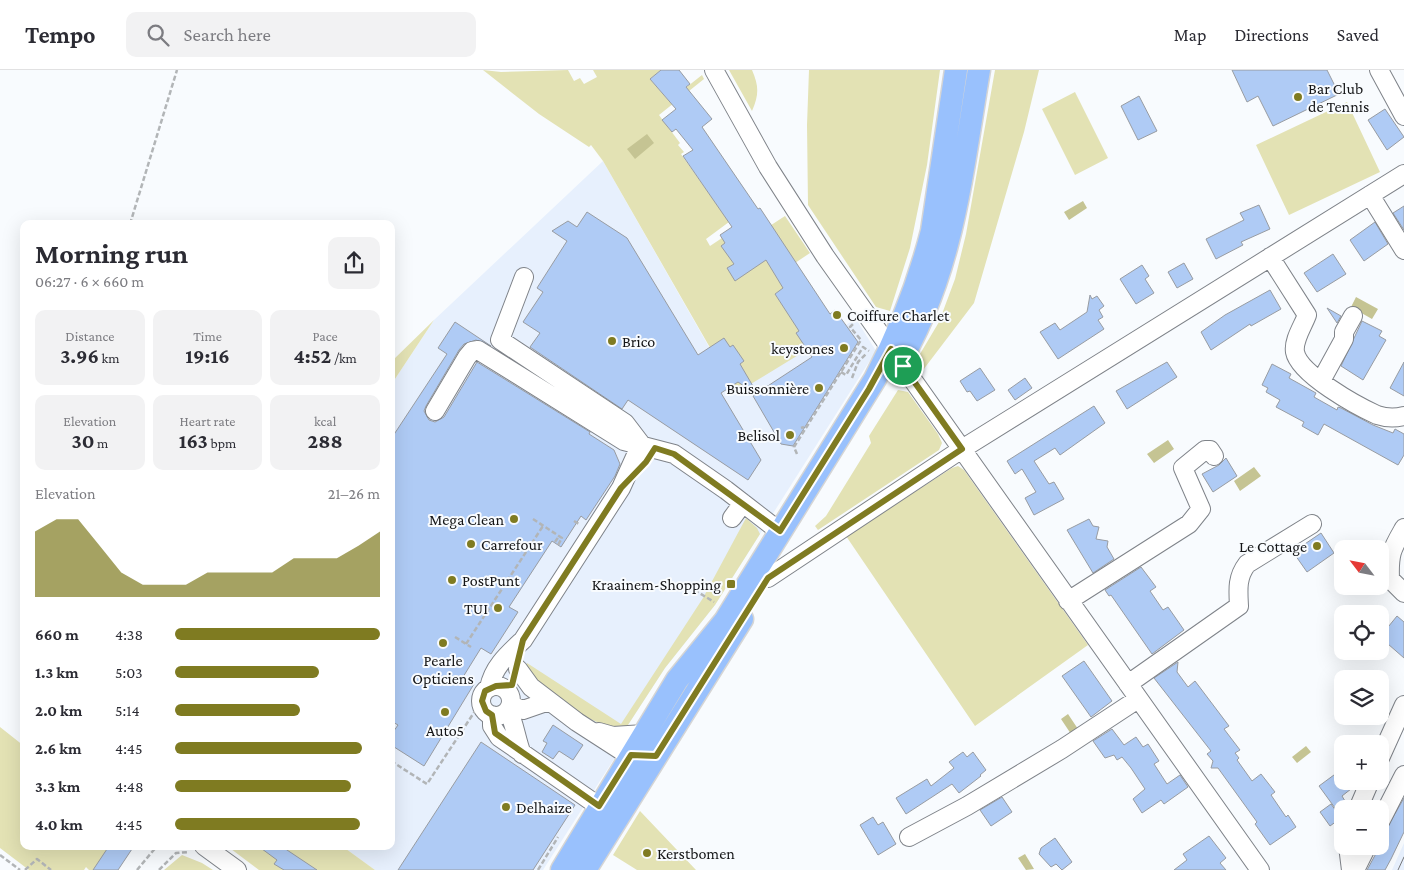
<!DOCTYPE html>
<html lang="en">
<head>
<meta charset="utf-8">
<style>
  body { margin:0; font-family:"Crimson Pro",serif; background:#f2f2f3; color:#2b2b33; height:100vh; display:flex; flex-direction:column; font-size:19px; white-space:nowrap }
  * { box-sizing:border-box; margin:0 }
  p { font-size:16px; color:#7c7c81 }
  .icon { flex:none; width:28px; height:28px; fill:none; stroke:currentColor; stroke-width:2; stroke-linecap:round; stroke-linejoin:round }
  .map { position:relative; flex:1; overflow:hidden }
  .drawer { position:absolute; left:20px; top:150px; width:375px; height:630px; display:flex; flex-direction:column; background:#fff; border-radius:10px; box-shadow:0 5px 20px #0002 }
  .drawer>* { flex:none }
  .needle { width:32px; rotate:302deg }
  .buttons { position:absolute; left:1334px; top:470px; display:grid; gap:10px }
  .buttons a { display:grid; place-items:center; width:55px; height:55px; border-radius:10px; background:#fff; box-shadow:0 5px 20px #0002; font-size:25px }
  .pin { position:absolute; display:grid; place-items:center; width:42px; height:42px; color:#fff; margin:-21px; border:2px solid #fff; border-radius:50%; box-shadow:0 1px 5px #0007 }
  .round { display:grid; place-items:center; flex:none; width:52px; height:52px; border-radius:10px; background:#f2f2f3 }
  .summary { display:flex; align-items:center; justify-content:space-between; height:85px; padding:0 15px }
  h1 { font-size:28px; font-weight:700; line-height:38px }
  .figures { display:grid; grid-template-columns:repeat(3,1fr); gap:8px; height:85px; padding:5px 15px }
  .figures div { display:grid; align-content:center; border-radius:10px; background:#f2f2f3; text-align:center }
  .figures b { font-size:21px; font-weight:700 }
  .figures small { font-size:14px; font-weight:400 }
  .figures p { font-size:14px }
  .chart { height:140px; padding:10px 15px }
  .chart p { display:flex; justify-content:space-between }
  .chart svg { width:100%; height:90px; margin-top:5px; fill:#7f7b21; opacity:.7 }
  ul { padding:0 15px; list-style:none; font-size:16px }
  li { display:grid; grid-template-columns:80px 60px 1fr; align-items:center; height:38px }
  li i { height:12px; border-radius:6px; background:#7f7b21 }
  header { display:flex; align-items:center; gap:30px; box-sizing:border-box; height:70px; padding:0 25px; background:#fff; border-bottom:1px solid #e1e1e2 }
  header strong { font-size:24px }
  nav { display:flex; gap:28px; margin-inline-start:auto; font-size:18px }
  .search { width:350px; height:45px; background:#f2f2f3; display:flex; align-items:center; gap:12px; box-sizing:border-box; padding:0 18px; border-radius:10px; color:#7c7c81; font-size:19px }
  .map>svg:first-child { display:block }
  .built { fill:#e7f0fd }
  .green { fill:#e3e2b4 }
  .water { fill:#c5c493 }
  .building { fill:#afcbf5; stroke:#989ca2 }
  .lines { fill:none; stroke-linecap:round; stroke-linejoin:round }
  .minor-casing { stroke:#7f8389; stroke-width:20 }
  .major-casing { stroke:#d5d5d5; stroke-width:25 }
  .path { stroke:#b2b5b7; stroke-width:2.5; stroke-dasharray:5 2.5; stroke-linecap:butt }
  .minor { stroke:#fff; stroke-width:18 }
  .major { stroke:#99c1fd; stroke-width:22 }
  .tram { stroke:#757679; stroke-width:1 }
  .route-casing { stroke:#fff; stroke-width:10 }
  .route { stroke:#7f7b21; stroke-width:6 }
  .poi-dot { fill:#7f7b21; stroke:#f8fbfe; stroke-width:2 }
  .labels { text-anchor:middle; stroke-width:4; stroke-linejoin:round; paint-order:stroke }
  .poi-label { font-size:16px; fill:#131416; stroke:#f8fbfe; text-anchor:start }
</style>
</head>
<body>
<header>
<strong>Tempo</strong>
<div class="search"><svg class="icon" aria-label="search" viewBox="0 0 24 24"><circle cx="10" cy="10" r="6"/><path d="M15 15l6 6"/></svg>Search here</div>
<nav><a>Map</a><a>Directions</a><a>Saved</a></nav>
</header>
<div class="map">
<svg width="1404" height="800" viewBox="0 0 1404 800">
  <rect width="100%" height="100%" fill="#f8fbfe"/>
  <!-- built -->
  <path class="built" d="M603,91l130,228 123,-70 20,32 -161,254 -50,63 -39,60 -6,11 -6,20 -71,111h-168l-33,-24h49v-461l43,-65z
    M1404,773v27h-12z"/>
  <!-- green -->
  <path class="green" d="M483,0l18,2 67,-2 6,11 6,-3 4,6 13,-7 -4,-7h68l-11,9 19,22 33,-26 2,4 -45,36 21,28 -2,2 6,7 -3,2 48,68 -23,17 4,7 12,-8 28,1 35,-23 25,37 -30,20 8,12 -13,9 18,27 22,-1 -19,13 22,10 -82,50 -133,-232 -12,-16 -2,2 -50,-33z
    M729,0h23c7,16 7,25 0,41z
    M809,0h131l-13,95 -17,83 -20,63 -14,-4 -68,-102 -1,-80z
    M995,0h44l-15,62 -50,171 -54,71 -3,-15 22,-37 16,-43 11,-45z
    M1075,22l33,66 -33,17 -33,-66z
    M1347,32l33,70 -91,43 -33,-70z
    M434,250l-43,65v-23z
    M898,320l10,2 30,42 4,9 -3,7 -121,80 -3,-4 11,-10 45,-73 -2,-7z
    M958,396l6,4 124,175 -113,81 -129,-190 106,-68z
    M746,448l11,10 3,6 -45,71 -50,63 -39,60 -23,-3 -27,-13 -40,-27 -10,-17 1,-5 94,61 82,-126z
    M0,657l24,19v100h85l3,24h-23l-3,-3 -2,3h-55l-29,-22z
    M640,741l56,59h-59l-24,-15z
    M227,776h115l33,24h-116z
    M182,785l20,8 11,7h-49z"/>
  <!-- water -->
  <path class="water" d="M647,64l7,9 -19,16 -8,-10z
    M1083,131l4,7 -18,12 -5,-8z
    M1356,227l22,12 -6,10 -21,-12z
    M1168,370l6,9 -20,14 -7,-9z
    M1254,397l7,9 -21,15 -6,-10z
    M1068,644l10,15 -7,5 -10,-15z
    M1306,676l5,6 -14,11 -5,-6z
    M1025,784l9,15 -8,1 -8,-12z"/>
  <!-- building -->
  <path class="building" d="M661,0h18l11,14 -4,3 26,32 -10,8 56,82 2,-1 70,106 5,-4 23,32 -65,104 -12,-2 -28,-48 3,-2 -18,-12 -17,11 40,67 -13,20 -120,-80 -6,9 -92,-62 10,-14 -17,-11 20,-30 -6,-4 30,-47 -15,-10 16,-10 9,6 10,-15 40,26 71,117 26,-17 6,9 3,-2 11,16 -4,3 17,29 55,-36 -16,-24 3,-2 -24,-37 8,-6 -17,-28 -31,21 -8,-13 7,-4 -13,-18 4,-3 -5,-8 12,-8 -49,-71 10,-6 -17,-21 -4,3 -10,-12 14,-11 -26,-30z
    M1232,0h95l12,24 -66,32 -15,-30 -11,6z
    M1139,26l18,35 -19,9 -17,-34z
    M1385,39l19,28 -17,13 -19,-30z
    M1259,135l11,24 -29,13 2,3 -27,14 -10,-20 38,-19 -4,-7z
    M1404,136v24l-11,-17z
    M1375,152l13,22 -24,17 -14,-21z
    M1333,184l13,20 -29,18 -13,-19z
    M1184,193l9,16 -16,9 -9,-16z
    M1142,195l7,11 -4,3 9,14 -18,11 -16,-25z
    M1270,220l11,19 -30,17 -1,-2 -39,26 -10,-18 24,-17z
    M1090,225l2,4 5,-3 7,10 -5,4 4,7 -5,3 6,9 -46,30 -18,-27 15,-9 5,7 27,-18z
    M1327,238l14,8 -4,7z
    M1362,251l20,10 -3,5 7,4 -23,40 -22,-14z
    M455,252l36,24 -15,-6 -12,4 -5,6 -33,56 -2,5 5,9 6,2 9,-5 33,-55 113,70 -1,2 25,16 6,14 -5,12 -29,44 -5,-4 -20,31 -9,-6 -43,66 9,5 -27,42 -10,-6 -18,29 11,7 -50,82 -33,-21v-10l7,-10 -7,-4v-282l56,-85 -9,-6z
    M1167,292l10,15 -50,32 -11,-18z
    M1404,292v34l-14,-8z
    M1272,294l19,10 -2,4 27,15 -2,4 23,13 1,-3 3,1 32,17 20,8 2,-4 9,5v21l-6,10 -74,-41 -6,11 -16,-9 2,-4 -28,-15 4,-7 -14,-8 2,-4 -6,-3z
    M980,298l15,22 -18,11 -7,-10 -3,1 -7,-11z
    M1025,308l7,10 -17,12 -7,-10z
    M1094,336l11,17 -45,32 -5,-7 -21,13 15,23 5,-2 10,17 -30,16 -9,-17 11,-6 -14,-23 -7,5 -8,-13z
    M1226,388l11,18 -24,16 -11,-18 17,-9z
    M1089,449l4,7 6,1 -3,12 12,2 -1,6 7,12 -21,14 -26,-43z
    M1321,463l13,20 -27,19 -14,-20z
    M1141,497l15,20 -6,4 13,19 5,-3 16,23 -32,24 -41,-59 -2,1 -4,-6z
    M1397,546l7,6v36l-24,-21z
    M1084,591l28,40 -21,16 -29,-41z
    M1178,592l-1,10 11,15 7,-6 34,45 -5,3 16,21 -5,3 4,5 -2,2 15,21 9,-7 14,18 -4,3 15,22 2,-2 8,12 -26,18 -15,-21 2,-2 -39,-54h-7l2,-7 -6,-7 4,-3 -57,-73z
    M553,655l30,20 -10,15 -14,-9 -6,8 -11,-7 5,-9 -4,-2z
    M1112,659l12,16 12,-8 7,10 5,-3 11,17 -5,3 13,20 13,-9 8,12 -24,17 -3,-4 -19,13 -9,-14 12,-10 -14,-21 -9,-11 -5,3 -3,-5 -9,3 -12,-17z
    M481,672l94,63 -42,65h-135z
    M963,682l4,5 6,-5 13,18 -6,5 1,1 -22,17 -7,-9 -46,30 -10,-16 31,-19 4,7 23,-18 -5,-6z
    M1338,702l4,9h3l6,8 -9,7 3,5 -10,7 -16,-22z
    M1002,727l10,15 -21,14 -11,-16z
    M1404,728v34l-13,27 -6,11h-18l13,-24 5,-15z
    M1331,734l10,14 -11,8 -10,-14z
    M873,747l5,8 5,-3 13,22 -18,11 -18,-30z
    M1209,766l17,22 -6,5 6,7h-52l13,-10 -4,-6z
    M1055,768l17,24 -10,8 -6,-6 -5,3 -12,-13 2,-6z
    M109,776h25l-16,24h-25z
    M258,776h23l36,24h-33l-10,-6 3,-4z"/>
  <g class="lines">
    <!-- minor casing -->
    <g class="minor-casing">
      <path id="minor" d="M714,0l54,97 57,89 435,614
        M1379,0l25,46
        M1370,125l34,55
        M1270,187l37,58c-4,11 -14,25 -12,37 4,22 62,54 82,63 9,3 19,3 27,1
        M524,207l-24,63 125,83 16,21
        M1321,311l23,-42v-7l9,-16
        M435,341l32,-54 5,-6 6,-1 146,91 50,13 52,36 53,41
        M732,448l11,-15
        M1404,458c-12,21 -15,25 -14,51l14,14
        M768,508l194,-129 442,-275
        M1068,531l121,-77 12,-15 -18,-41 22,-18h5l4,6
        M518,599l13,18 46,35 48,31 19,3
        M1128,614l111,-78c-1,-17 -2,-29 8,-42l65,-40
        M481 631a15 15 0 1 1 30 0a15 15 0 1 1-30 0Z
        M489,618c4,-21 19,-34 34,-48l98,-152 20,-44
        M511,635l12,5 26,-9
        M508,640c7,14 8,29 14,44
        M492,645v11l7,11 111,77
        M599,662l14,4 31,-2
        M1380,688l24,-53
        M1358,739l12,-28
        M1380,752l24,-47
        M909,767l58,-31 95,-57 76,-50
        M204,776l33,24
        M1348,776l3,24
        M1355,800l12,-24"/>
    </g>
    <!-- major casing -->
    <g class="major-casing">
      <path id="major" d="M895,300c58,-96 66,-193 84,-300
        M562,800l115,-190 48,-59 150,-242c24,-46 44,-97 57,-148l24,-161
        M585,800l157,-251"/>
    </g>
    <!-- path -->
    <path class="path" d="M130,154l47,-154
      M841,302l5,3 17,-28 6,4
      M852,308l6,-16 8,-8
      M801,358l3,-1
      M797,384l-3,-7 67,-107 -11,-13 4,-4
      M533,449l29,19 -4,7
      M574,451l5,3
      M555,472l4,-6
      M688,516l26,16
      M455,567l16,10
      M466,574l77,-118
      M391,691l36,23 50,-76v-8
      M0,785l20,15
      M25,800l12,-11 14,11
      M137,800l20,-24
      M159,800l17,-17 13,-1
      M538,800l20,-33"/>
    <!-- minor -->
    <use href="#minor" class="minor"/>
    <!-- major -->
    <use href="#major" class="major"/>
    <!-- tram -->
    <path class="tram" d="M1398,800l6,-13"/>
  </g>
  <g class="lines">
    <!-- route casing -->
    <g class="route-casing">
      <path id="route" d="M891,279l71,100 -194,129 -112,178 -25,-1 -32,51 -104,-73 -3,-18 -6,-4 -4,-10 3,-10 11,-5 16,-1 11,-45 98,-152 25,-26 9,-14 19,6 106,77 89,-142z"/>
    </g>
    <!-- route -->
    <use href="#route" class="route"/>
  </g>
  <!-- markers -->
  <g class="poi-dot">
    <circle cx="1298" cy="27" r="5"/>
    <circle cx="837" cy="245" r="5"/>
    <circle cx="612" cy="271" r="5"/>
    <circle cx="844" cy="278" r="5"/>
    <circle cx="819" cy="318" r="5"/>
    <circle cx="790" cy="365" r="5"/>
    <circle cx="514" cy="449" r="5"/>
    <circle cx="471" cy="474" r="5"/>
    <circle cx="1317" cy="476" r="5"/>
    <circle cx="452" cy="510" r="5"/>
    <rect x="726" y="509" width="10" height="10" rx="2.5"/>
    <circle cx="498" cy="538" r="5"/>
    <circle cx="443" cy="573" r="5"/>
    <circle cx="445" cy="642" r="5"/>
    <circle cx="506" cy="737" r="5"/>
    <circle cx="647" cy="783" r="5"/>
  </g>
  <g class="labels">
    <!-- poi labels -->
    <g class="poi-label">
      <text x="1308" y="24">Bar Club<tspan x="1308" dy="18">de Tennis</tspan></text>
      <text x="847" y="251">Coiffure Charlet</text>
      <text x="622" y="277">Brico</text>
      <text x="834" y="284" text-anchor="end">keystones</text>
      <text x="809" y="324" text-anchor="end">Buissonnière</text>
      <text x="780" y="371" text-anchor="end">Belisol</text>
      <text x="504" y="455" text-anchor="end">Mega Clean</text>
      <text x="481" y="480">Carrefour</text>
      <text x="1307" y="482" text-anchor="end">Le Cottage</text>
      <text x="462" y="516">PostPunt</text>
      <text x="721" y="520" text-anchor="end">Kraainem-Shopping</text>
      <text x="488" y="544" text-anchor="end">TUI</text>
      <text x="443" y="596" text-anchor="middle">Pearle<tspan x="443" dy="18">Opticiens</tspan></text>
      <text x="445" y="666" text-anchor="middle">Auto5</text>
      <text x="516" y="743">Delhaize</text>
      <text x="657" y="789">Kerstbomen</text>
    </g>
  </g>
</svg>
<div class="buttons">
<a><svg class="needle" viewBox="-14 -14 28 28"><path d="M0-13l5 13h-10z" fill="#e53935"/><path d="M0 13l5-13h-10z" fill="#7c7c81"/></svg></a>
<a><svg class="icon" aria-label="locate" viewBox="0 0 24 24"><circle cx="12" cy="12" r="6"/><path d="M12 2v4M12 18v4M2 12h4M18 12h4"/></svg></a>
<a><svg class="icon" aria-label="layers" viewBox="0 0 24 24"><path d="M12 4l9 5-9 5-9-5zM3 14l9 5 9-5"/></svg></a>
<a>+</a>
<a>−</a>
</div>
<div class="pin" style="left:903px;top:296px;background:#1e9e55"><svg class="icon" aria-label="arrive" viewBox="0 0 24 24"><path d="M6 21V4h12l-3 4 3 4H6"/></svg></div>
<section class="drawer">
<div class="summary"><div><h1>Morning run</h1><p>06:27 · 6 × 660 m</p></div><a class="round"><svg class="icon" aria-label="share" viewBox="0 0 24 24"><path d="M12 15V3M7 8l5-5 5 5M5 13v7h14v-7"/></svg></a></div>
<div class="figures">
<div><p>Distance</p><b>3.96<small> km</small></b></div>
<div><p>Time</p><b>19:16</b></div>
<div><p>Pace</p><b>4:52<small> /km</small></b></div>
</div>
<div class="figures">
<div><p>Elevation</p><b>30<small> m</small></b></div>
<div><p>Heart rate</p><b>163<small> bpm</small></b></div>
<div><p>kcal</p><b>288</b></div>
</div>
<div class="chart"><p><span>Elevation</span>21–26 m</p>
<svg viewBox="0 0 160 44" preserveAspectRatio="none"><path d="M0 44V12L10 6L20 6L30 19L40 32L50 38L60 38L70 38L80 32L90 32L100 32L110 32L120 25L130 25L140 25L150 19L160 12V44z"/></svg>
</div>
<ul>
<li><b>660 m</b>4:38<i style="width:100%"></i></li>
<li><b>1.3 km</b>5:03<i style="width:70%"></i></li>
<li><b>2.0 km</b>5:14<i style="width:61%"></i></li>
<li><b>2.6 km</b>4:45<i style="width:91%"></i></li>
<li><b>3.3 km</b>4:48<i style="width:86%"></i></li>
<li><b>4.0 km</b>4:45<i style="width:90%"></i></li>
</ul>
</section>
</div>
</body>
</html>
